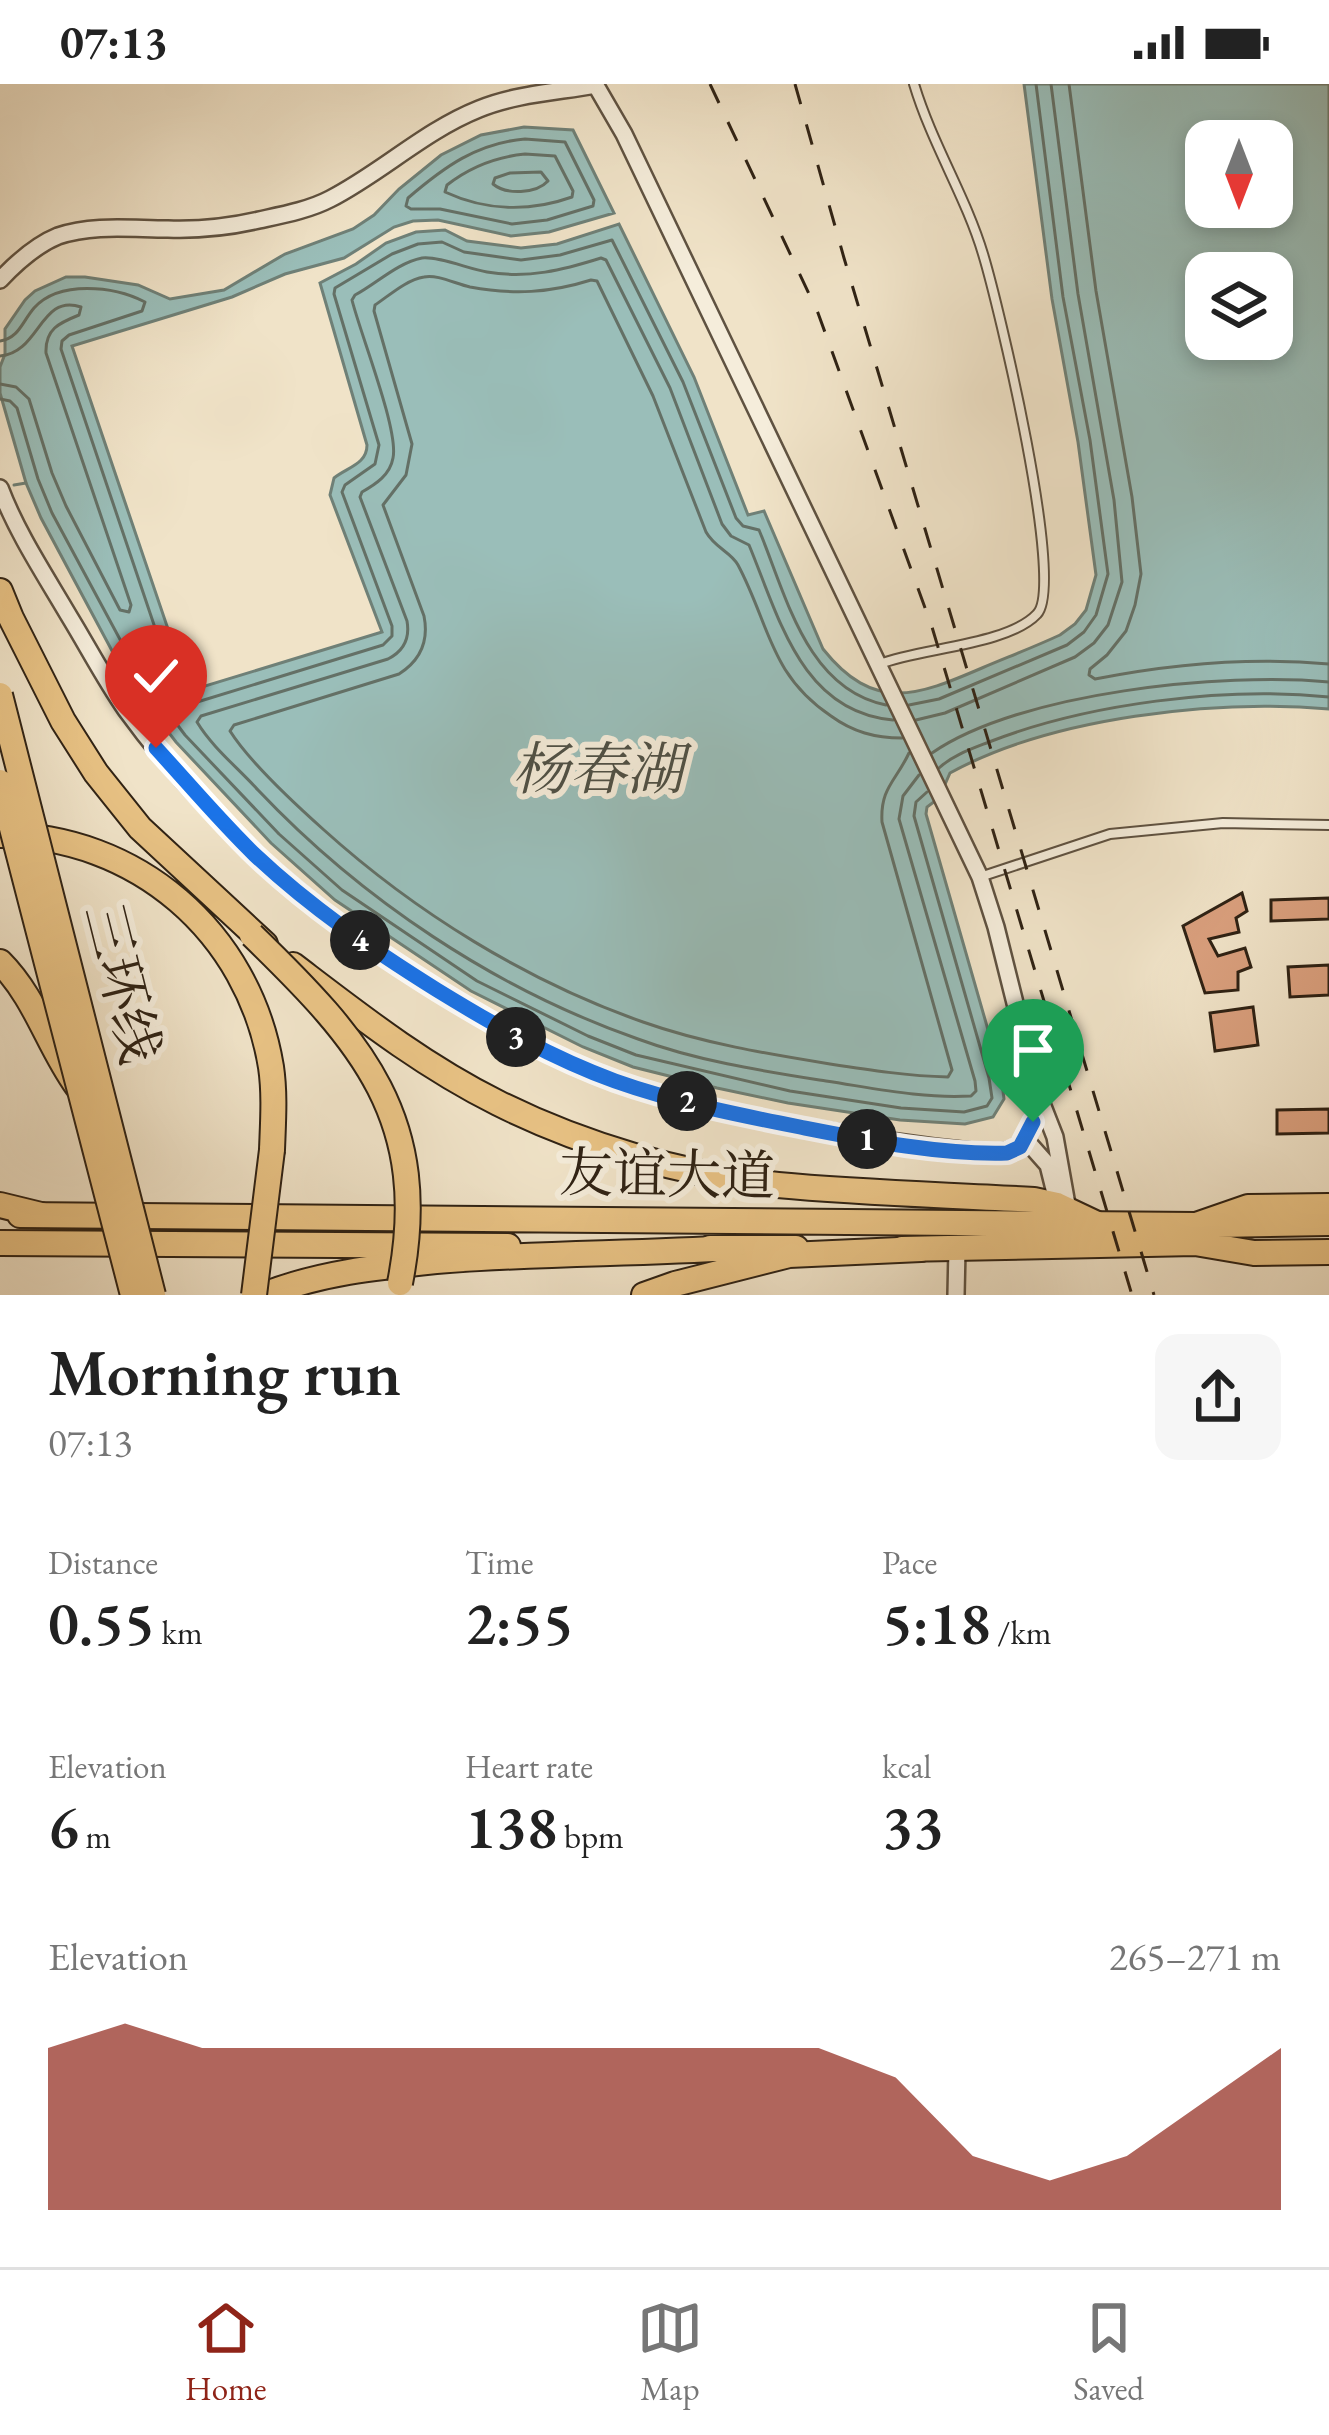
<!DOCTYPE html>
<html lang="en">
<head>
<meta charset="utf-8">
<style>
  body { margin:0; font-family:"EB Garamond","Noto Serif SC",serif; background:#f6f6f6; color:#222; height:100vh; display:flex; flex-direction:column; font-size:45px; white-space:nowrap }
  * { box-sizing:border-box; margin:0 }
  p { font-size:39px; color:#767676 }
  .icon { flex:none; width:66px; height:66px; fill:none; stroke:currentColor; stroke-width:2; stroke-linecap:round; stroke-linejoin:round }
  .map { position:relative; height:1211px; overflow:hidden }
  .side { display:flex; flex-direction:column; background:#fff; flex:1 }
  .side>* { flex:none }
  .needle { width:78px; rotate:180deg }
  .fabs { position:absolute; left:1185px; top:36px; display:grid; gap:24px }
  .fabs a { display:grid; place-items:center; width:108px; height:108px; border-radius:24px; background:#fff; box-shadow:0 6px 18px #0003; font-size:60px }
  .pin { position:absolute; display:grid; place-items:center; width:102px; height:102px; color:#fff; margin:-123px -51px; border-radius:50% 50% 50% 0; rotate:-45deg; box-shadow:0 0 12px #0007 }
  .pin .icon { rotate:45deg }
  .km { position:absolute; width:60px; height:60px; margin:-30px; border-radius:50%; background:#222; color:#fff; font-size:33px; line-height:60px; text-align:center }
  .round { display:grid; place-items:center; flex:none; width:126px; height:126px; border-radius:24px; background:#f6f6f6 }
  .overview { display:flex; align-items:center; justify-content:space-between; height:204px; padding:0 48px }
  h1 { font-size:66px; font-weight:600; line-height:90px }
  .stats { display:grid; grid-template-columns:repeat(3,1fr); gap:18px; height:204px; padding:12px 48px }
  .stats div { display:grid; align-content:center }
  .stats b { font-size:60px; font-weight:600 }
  .stats small { font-size:33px; font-weight:400 }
  .stats p { font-size:33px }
  .chart { height:336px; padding:24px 48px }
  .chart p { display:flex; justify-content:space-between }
  .chart svg { width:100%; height:216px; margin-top:12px; fill:#8f2418; opacity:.7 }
  .status { display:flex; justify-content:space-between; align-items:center; height:84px; padding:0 60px; background:#fff; direction:ltr }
  .status svg { height:33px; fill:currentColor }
  .dock { display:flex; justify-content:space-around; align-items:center; height:168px; border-top:3px solid #e0e0e0; background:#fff; font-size:33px; color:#767676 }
  .dock a { display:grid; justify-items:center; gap:6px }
  .dock .selected { color:#8f2418 }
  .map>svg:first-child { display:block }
  .water { fill:#9abeb9; stroke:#6f8077; stroke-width:3; fill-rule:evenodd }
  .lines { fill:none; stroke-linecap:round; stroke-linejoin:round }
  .shore { stroke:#647066; stroke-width:3 }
  .stream { stroke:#6f8077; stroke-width:3 }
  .building { fill:#d99f7d; stroke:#2f2214; stroke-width:3 }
  .service-casing { stroke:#5f5241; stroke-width:12 }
  .minor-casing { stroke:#5f5241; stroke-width:20 }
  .primary-casing { stroke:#2f2214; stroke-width:28 }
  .trunk-casing { stroke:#2f2214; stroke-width:28 }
  .service { stroke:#f5eddb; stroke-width:8 }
  .minor { stroke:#f5eddb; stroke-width:15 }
  .primary { stroke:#e8c284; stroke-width:24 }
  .trunk { stroke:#e8c284; stroke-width:24 }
  .rail { stroke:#2f2214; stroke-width:3; stroke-dasharray:21 21; stroke-linecap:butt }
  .trunk-bridge-casing { stroke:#2f2214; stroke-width:28; stroke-linecap:butt }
  .trunk-bridge { stroke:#e8c284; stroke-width:24 }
  .route-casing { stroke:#fff; stroke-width:24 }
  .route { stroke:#1a73e8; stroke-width:15 }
  .labels { text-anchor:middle; stroke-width:12; stroke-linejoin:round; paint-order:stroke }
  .street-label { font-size:54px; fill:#2f2214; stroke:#f5eddb }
  .water-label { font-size:57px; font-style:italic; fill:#4f5146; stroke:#f5eddb }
</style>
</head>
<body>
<div class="status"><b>07:13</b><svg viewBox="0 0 49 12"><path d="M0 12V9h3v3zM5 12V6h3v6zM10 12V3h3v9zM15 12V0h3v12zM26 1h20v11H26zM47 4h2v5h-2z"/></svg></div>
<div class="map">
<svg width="1329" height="1211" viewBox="0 0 1329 1211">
  <rect width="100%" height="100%" fill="#f0e3c8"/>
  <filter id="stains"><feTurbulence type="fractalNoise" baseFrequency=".00167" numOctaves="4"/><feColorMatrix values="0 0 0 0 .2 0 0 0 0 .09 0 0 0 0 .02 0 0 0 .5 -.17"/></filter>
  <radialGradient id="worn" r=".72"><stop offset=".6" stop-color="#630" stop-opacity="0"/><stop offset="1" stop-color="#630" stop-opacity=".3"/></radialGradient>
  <!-- water -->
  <path class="water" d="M1024,0h305v625c-114,-10 -277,8 -379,64l-11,25 -12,9 -1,7 75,261 3,24 -11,18 -28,7 -65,-4 -112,-17 -71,-15 -84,-21 -50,-20 -112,-56 -136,-91 -64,-57 -95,-101 -50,-65 -85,-159 -15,-35 -26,-90v-26l5,-13v-25l20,-29 10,-9 31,-14h19l53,8 32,14 54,-9 61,-36 68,-25 21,-14 25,-26 42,-34 40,-20 43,-8 49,3 41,83 -65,19 -38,4 -73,-16 -25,1 -19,6 -50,31 -59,16 -53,23 -160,49 117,345 193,-59 -52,-137 4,-17c14,-11 33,-14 33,-33l-47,-162 36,-19 30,-21 30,-11 29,-2 22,11 54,7 36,-4 62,-20 75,153 54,138 16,-4 59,138c51,64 94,47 159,19 26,-11 52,-21 78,-33l15,-11 11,-14 10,-35 -18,-133 -26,-143zM1206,57h66v66h-66zM1206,189h66v66h-66z"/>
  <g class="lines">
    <!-- shore -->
    <path class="shore" d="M1069,0l27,207 36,206 9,77 -6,31 -9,26 -19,24 -17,14 -1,6 6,4c76,-15 157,-22 234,-15
      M525,55l40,3 29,58 -1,6 -46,14 -35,4 -72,-15h-29l-5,-3 2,-8c36,-31 69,-55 117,-59z
      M525,70l30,2 18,35 -1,6c-42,15 -86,14 -127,-5l2,-7c23,-18 48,-28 78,-31z
      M541,88l7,9c-12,13 -42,14 -55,3l2,-6 15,-5z
      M0,257c19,-3 22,-19 34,-33 25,-28 80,-22 111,-6l-3,9 -73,24 -7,6 -1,8 116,344 7,8 10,2 189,-58 9,-9v-10l-50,-134 3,-7 30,-21 4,-19 -45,-151 1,-6 57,-34 26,-10 24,-2 22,10 57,8 39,-5 52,-15 71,142 53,136 7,8 16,4c27,64 47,159 127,175
      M0,272c40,-3 40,-63 81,-49l-2,8c-20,8 -34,14 -33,38l85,252 -2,7 -9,-2 -54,-104 -14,-33 -23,-74 -13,-12 -16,-3
      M0,315l10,2 7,7 21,71 14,34 85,158 48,64 94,99 63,56 135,91 111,55 48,19 154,36 111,17 63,4 23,-6 5,-8 -3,-20 -75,-262 2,-14 11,-10
      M909,621l30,-6 128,-54 17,-13 12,-17 12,-41 -18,-134 -27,-143 -27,-213
      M893,636c-92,-8 -114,-103 -144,-175l-18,-9 -9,-12 -52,-136 -64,-128 -5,-2c-38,12 -73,21 -114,14 -18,-3 -49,-16 -65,-14 -25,5 -46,26 -67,37l-3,5c8,33 47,130 41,158 -3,17 -17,26 -31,34l-2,5 47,124c3,17 -3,30 -19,38l-187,57 -4,6c15,25 41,46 61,68 103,109 237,199 380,249 59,22 125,32 188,42 47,7 97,18 145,15l5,-5 -1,-10 -76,-262 4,-23 16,-21
      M916,636l29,-7 130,-56 19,-14 14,-18 14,-43 -8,-82 -36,-206 -27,-210
      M902,654c-27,0 -49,-6 -71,-22 -62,-42 -61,-91 -93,-151 -7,-13 -23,-17 -32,-33l-53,-136 -56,-115 -6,-1c-41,13 -78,15 -121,7 -14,-3 -33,-13 -46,-10 -18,3 -34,18 -49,28l-1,6 38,133 -6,31 -23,30 41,111c5,25 -3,44 -25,58l-165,51 -4,6c19,30 66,74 94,99 91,82 202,151 319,192 59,21 125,32 187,42 39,6 78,12 118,13l4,-7 -70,-248c-2,-34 14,-41 27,-69
      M932,669c88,-61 292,-81 397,-71
      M939,684c14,-13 32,-19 50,-26 97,-38 235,-56 340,-45"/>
    <!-- stream -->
    <path class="stream" d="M14,401l12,-2"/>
  </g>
  <!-- building -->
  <path class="building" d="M1242,809l5,18 -11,7 3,14 -30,7 9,17 27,-8 6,19 -13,5v18l-33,3 -22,-67z
    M1329,814v21l-58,2v-21z
    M1329,881v30l-39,2 -2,-30z
    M1253,923l5,38 -43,6 -5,-38z
    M1329,1025v24l-52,1v-24z"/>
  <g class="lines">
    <!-- service casing -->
    <g class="service-casing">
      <path id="service" d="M880,580c41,-16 128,-19 157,-50 29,-29 -39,-311 -54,-360 -17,-57 -51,-110 -69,-170
        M980,793l130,-43 113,-11 106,2"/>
    </g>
    <!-- minor casing -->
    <g class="minor-casing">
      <path id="minor" d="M0,196c16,-17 36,-35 58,-44 35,-12 74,-7 110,-7 30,1 61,-2 91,-9 23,-5 50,-10 71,-21 51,-26 94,-68 149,-90 36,-15 78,-17 117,-24
        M0,404c17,45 45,87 69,128 19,31 36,64 57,94 85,117 195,209 317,284 55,33 110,64 171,86 34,13 70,20 105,29 90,21 178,35 270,44 43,1 50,-33 46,-70l-39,-156 -16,-50 -356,-743 -29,-50
        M1037,1007l18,46 13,73
        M1025,1055l23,26 7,28
        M956,1211l1,-46"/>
    </g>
    <!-- primary casing -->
    <g class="primary-casing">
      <path id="primary" d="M20,1131l1176,10 52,-18 81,-1
        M1217,1141l112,-2
        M0,1159l508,3
        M710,1164h86
        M902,1165l293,-6 59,10 75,-1"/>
    </g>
    <!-- trunk casing -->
    <g class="trunk-casing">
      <path id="trunk" d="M0,507l11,27 52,103 33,52 44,55 125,116
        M0,751c136,0 249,97 271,232 4,27 2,55 1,83
        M0,878c36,36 48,84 77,124
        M293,881c67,51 129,100 205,138 84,42 186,72 280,82 85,8 171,10 256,15l23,5 38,18
        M0,1121l41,10
        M264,1211c55,-22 113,-28 172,-34 99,-8 197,-7 296,-13
        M644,1211l31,-11 114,-29 132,-6"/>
    </g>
    <!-- service -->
    <use href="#service" class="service"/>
    <!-- minor -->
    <use href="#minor" class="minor"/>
    <!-- primary -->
    <use href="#primary" class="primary"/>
    <!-- trunk -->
    <use href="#trunk" class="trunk"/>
    <!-- rail -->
    <path class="rail" d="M710,0l108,229 114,314 200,668
      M795,0l49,174 310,1037"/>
    <!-- trunk-bridge casing -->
    <g class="trunk-bridge-casing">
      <path id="trunk-bridge" d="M0,611l153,600
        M0,698l133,513
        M252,851c110,107 180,184 148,348
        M254,1211l18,-145"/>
    </g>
    <!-- trunk-bridge -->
    <use href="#trunk-bridge" class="trunk-bridge"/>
  </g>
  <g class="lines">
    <!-- route casing -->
    <g class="route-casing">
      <path id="route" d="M156,664c33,36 64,73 99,107 55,52 118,95 182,135 57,35 115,68 178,91 59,21 124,34 185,46 66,13 140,28 207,26l13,-6 13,-25"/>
    </g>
    <!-- route -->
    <use href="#route" class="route"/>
  </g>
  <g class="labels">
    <!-- street labels -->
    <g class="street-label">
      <text transform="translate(123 899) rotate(76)" y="19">三环线</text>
      <text transform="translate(667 1090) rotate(1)" y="19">友谊大道</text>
    </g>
    <!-- water labels -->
    <g class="water-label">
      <text x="598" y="705">杨春湖</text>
    </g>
  </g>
  <rect width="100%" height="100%" filter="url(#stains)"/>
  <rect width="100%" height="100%" fill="url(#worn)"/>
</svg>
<div class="fabs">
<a><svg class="needle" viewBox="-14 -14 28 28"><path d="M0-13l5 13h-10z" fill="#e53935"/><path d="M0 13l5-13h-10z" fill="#767676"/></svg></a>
<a><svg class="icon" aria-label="layers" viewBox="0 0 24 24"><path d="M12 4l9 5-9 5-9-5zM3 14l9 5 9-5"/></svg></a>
</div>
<div class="pin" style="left:1033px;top:1038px;background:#1e9e55"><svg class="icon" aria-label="arrive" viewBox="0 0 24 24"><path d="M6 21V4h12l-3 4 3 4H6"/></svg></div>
<div class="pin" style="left:156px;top:664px;background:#d93025"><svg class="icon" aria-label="check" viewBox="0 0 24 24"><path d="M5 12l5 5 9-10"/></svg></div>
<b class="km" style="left:867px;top:1055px">1</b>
<b class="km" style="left:687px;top:1017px">2</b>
<b class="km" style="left:516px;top:953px">3</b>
<b class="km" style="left:360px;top:856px">4</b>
</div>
<section class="side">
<div class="overview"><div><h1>Morning run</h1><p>07:13</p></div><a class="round"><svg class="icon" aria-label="share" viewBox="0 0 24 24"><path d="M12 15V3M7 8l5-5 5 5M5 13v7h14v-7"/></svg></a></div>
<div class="stats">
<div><p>Distance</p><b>0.55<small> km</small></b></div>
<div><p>Time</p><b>2:55</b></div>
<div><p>Pace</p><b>5:18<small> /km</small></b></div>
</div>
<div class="stats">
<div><p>Elevation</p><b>6<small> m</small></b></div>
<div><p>Heart rate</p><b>138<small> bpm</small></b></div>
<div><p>kcal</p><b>33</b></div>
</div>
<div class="chart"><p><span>Elevation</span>265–271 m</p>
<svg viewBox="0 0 160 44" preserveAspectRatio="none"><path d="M0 44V11L10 6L20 11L30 11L40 11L50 11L60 11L70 11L80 11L90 11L100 11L110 17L120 33L130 38L140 33L150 22L160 11V44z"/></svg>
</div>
</section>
<nav class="dock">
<a class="selected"><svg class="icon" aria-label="home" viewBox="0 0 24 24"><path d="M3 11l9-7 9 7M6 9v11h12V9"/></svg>Home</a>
<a><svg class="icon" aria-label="map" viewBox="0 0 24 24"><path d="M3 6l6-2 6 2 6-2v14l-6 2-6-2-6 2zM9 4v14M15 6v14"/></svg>Map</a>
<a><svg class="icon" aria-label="saved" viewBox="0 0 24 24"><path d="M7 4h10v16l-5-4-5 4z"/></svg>Saved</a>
</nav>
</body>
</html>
